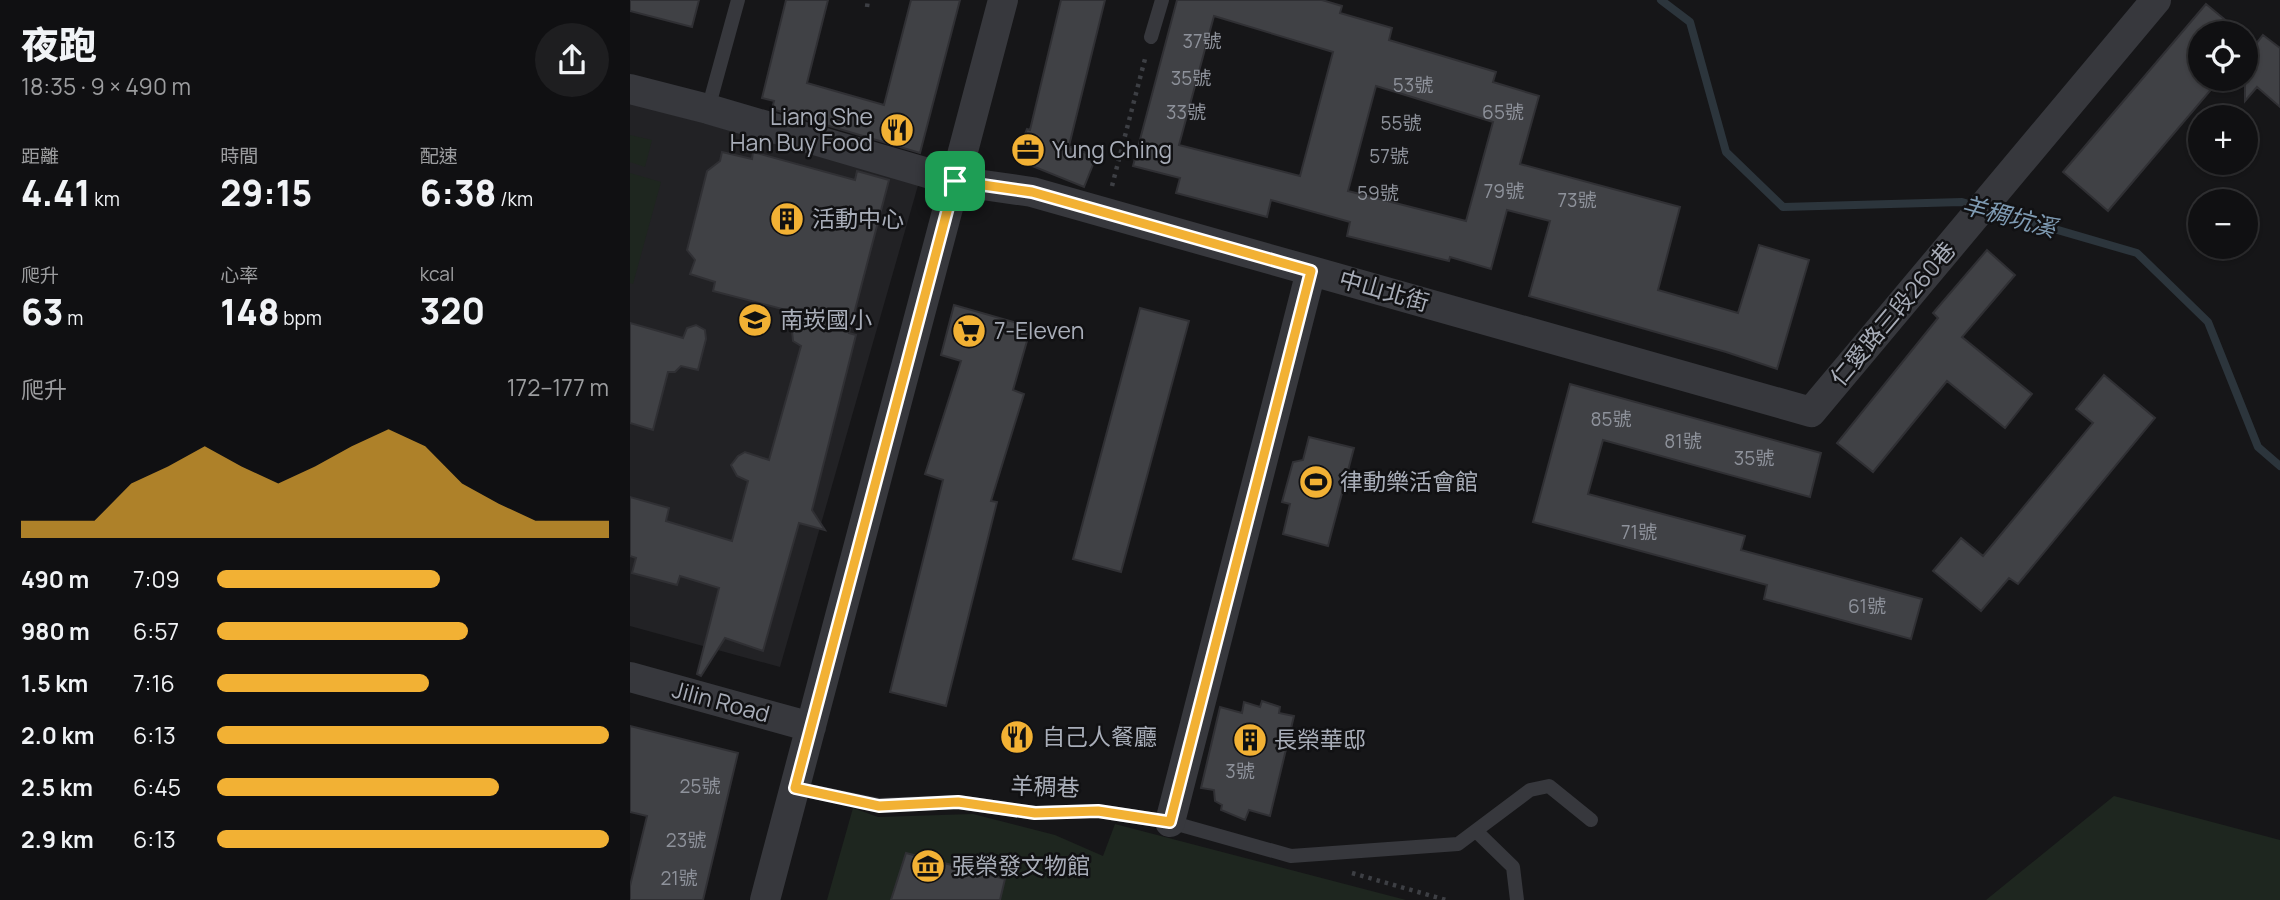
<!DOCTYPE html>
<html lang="zh-TW">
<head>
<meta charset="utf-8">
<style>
  body { margin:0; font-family:Manrope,"Noto Sans TC",sans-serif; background:#1e1e20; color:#f1f3f6; height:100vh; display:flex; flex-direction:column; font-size:26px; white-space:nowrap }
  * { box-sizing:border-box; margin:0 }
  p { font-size:23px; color:#9c9d9f }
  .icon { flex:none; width:38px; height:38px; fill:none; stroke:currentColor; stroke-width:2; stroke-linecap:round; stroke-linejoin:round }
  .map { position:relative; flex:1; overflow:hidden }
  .details { display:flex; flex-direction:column; background:#101012; width:630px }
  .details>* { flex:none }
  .fabs { position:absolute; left:1558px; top:21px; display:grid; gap:14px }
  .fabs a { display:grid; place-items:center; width:70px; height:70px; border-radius:50%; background:#101012; box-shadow:0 2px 5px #0004,0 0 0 2px #303032; font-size:35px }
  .pin { position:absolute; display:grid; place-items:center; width:60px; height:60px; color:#fff; margin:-30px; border-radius:14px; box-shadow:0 4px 10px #0006 }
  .round { display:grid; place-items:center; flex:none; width:74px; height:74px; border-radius:37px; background:#1e1e20 }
  .summary { display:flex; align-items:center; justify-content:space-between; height:119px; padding:0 21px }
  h1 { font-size:38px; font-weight:800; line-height:52px }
  .stats { display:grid; grid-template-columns:repeat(3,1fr); gap:10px; height:119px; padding:7px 21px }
  .stats div { display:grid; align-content:center }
  .stats b { font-size:35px; font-weight:800 }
  .stats small { font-size:19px; font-weight:400 }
  .stats p { font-size:19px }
  .chart { height:196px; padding:14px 21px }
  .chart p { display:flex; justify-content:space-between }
  .chart svg { width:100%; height:126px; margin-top:7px; fill:#f2b134; opacity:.7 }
  ul { padding:0 21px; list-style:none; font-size:23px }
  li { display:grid; grid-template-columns:112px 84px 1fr; align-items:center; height:52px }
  li i { height:18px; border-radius:9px; background:#f2b134 }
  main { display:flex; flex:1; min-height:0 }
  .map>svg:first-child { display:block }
  .built { fill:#222225 }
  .green { fill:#1e261f }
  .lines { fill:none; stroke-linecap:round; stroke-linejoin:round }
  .stream { stroke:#2c353c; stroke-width:8 }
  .building { fill:#404145; stroke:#303034; stroke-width:2; fill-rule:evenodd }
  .path { stroke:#3d3f44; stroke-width:4.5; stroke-dasharray:3.5 5; stroke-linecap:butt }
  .lane { stroke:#37383d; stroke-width:14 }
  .street { stroke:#37383d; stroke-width:30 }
  .route-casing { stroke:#fff; stroke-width:14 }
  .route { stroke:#f2b134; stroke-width:9 }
  .labels { text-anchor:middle; stroke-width:5; stroke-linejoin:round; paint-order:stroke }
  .number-label { font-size:19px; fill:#8e929b }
  .poi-label { font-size:23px; fill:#a8adb8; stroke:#111113; text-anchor:start }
  .street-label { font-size:23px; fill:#a8adb8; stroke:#111113 }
  .water-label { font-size:24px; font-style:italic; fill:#7f9bb3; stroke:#111113 }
</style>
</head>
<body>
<main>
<section class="details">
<div class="summary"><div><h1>夜跑</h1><p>18:35 · 9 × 490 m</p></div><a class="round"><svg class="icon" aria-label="share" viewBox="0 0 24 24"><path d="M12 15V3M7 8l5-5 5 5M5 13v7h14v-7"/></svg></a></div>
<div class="stats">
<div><p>距離</p><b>4.41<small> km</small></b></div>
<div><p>時間</p><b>29:15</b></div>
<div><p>配速</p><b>6:38<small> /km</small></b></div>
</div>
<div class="stats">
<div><p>爬升</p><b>63<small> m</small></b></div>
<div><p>心率</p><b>148<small> bpm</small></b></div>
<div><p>kcal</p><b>320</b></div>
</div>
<div class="chart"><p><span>爬升</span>172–177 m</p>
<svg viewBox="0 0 160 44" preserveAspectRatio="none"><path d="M0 44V38L10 38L20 38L30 25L40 19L50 12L60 19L70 25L80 19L90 12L100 6L110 12L120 25L130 32L140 38L150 38L160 38V44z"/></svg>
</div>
<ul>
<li><b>490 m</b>7:09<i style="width:57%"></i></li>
<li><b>980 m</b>6:57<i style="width:64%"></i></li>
<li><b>1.5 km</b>7:16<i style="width:54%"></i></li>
<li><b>2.0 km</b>6:13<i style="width:100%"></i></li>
<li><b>2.5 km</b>6:45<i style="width:72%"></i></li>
<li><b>2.9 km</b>6:13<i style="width:100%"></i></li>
</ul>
</section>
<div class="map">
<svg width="1650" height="900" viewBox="0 0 1650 900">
  <rect width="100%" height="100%" fill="#161618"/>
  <!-- built -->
  <path class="built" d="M0,103l289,79 -139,485 -150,-41z"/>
  <!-- green -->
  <path class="green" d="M0,135l22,5 -7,27 -15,-5z
    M0,173l31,9 -28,102 -3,-1z
    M1484,796l166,44v60h-294z
    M223,808l25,9 95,-3 82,21 48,21 12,-32 291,76h-579z"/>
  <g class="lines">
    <!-- stream -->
    <path class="stream" d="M1031,0l29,22 36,130 57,55 179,-5 14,4
      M1359,210l148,43 71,69 50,125 22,19"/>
  </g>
  <!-- building -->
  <path class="building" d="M0,0h69l-7,27 -62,-16z
    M156,0h42l-21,83 77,22 27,-105h49l-40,153 -148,-44 2,-8 -12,-3z
    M431,0h44l-36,146 27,11 -12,30 -69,-28 12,-30 3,1z
    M547,0h145l20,6 -2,7 52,15 -3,12 107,32 -3,10 46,14 -19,68 160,43 -22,83 80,23 21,-68 50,15 -32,109 -51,-17 -197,-56 21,-75 -43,-11 -16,59 -41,-12 -1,4 -102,-25 3,-14 -79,-22 -4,17 -91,-24 4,-15 -47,-12zM584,16l119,36 -33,124 -121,-31zM746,86l117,36 -27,99 -118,-30z
    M1576,4l35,29h-41v46h20l-112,132 -45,-39z
    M1633,35l17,13v59l-23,-20 -12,14v-64l10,8z
    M92,152l30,7 1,-7 102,28 2,-9 32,9 -40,153 7,2 -44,175 13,20 -26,-7 -36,128 -38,-13 -24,38 -4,-2 22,-86 -39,-12 -3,9 -45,-12 4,-15 -6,-2v-59l39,11 -3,13 66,20 16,-60 -11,-5 -6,-11 7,-9 7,-4 24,8 32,-114 -8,-5 -3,-30 -77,-20 2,-9 -25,-8 5,-14 -8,-10 20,-79 13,-10z
    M1357,250l28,25 -53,62 70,57 -27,34 -58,-47 -74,91 -36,-29 101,-125 -5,-5z
    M324,305l77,22 -18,63 11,4 -33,107 6,1 -51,204 -56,-14 53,-212 -18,-6 36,-113 -20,-6z
    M510,308l49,13 -68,251 -48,-13z
    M0,323l53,15 4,-10 9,-3 9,5 1,9 -8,31 -17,-4 -6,6h-7l-15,58 -23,-7z
    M1474,375l51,43 -137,166 -9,-6 -28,33 -48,-40 28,-33 22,18 110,-133 -17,-14z
    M940,384l251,69 -11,44 -207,-57 -15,54 157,42 -4,14 181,49 -11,40 -147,-40 3,-14 -234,-63z
    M679,437l45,11 -26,98 -45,-12 7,-30 -8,-2 11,-40 10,-2z
    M632,701l18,6 -1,6 15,3 -24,100 -21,-6 -4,10 -24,-10 1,-5 -7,-4 -1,-11 -13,-2 19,-81 22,6 2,-11 16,5z
    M0,726l108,27 -35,147h-73v-14l17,-70 -17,-4z
    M276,853l99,26 -5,21h-109z"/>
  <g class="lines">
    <!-- path -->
    <path class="path" d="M237,7l1,-7
      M482,186l34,-131
      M722,873l94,27"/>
    <!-- lane -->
    <path class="lane" d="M521,37l11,-37
      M78,109l30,-109
      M165,788l84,17 79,-3 77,11 63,-2 72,11 121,34 167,-12 72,-54 19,-4 42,34
      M846,831l37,36 4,33"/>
    <!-- street -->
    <path class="street" d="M0,89l78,20 247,72 77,11 779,220 345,-412
      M0,677l181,50
      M540,822l141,-551
      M135,900l238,-900"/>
  </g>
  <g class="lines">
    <!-- route casing -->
    <g class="route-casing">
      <path id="route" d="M325,181l77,11 279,79 -141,551 -72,-11 -63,2 -77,-11 -79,4 -84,-18z"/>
    </g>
    <!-- route -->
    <use href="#route" class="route"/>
  </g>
  <!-- icons -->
  <defs>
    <g id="restaurant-disc" transform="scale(1.75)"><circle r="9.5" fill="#f2b134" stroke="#111113"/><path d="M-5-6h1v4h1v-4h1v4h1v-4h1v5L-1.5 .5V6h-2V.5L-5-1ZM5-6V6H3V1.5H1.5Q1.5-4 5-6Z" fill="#111"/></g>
    <g id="office-disc" transform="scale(1.75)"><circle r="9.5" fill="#f2b134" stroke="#111113"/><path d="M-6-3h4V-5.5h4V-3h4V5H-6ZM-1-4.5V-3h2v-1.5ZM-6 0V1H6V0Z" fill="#111"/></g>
    <g id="building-disc" transform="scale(1.75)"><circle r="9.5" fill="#f2b134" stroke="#111113"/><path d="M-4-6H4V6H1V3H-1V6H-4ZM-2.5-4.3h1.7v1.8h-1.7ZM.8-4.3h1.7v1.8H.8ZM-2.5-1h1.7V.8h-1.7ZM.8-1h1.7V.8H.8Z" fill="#111"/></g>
    <g id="school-disc" transform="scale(1.75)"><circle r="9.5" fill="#f2b134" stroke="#111113"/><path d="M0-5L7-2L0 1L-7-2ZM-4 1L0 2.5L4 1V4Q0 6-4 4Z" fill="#111"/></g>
    <g id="supermarket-disc" transform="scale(1.75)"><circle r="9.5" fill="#f2b134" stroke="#111113"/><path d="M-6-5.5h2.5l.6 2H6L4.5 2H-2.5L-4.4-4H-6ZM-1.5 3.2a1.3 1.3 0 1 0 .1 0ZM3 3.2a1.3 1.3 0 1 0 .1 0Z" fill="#111"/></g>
    <g id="stadium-disc" transform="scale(1.75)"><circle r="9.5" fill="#f2b134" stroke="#111113"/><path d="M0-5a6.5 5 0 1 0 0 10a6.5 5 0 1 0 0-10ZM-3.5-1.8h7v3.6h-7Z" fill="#111"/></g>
    <g id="museum-disc" transform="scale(1.75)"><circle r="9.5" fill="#f2b134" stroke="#111113"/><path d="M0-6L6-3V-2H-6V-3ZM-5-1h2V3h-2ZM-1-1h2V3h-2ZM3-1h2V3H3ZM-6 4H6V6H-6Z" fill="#111"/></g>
  </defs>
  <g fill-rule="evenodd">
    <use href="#restaurant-disc" x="267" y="130"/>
    <use href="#office-disc" x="398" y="150"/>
    <use href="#building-disc" x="157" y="219"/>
    <use href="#school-disc" x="125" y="320"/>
    <use href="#supermarket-disc" x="339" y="331"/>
    <use href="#stadium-disc" x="686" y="482"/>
    <use href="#restaurant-disc" x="387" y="737"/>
    <use href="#building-disc" x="620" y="740"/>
    <use href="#museum-disc" x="298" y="866"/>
  </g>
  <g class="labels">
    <!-- number labels -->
    <g class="number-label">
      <text x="572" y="48">37號</text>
      <text x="561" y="85">35號</text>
      <text x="783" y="92">53號</text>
      <text x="556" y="119">33號</text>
      <text x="873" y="119">65號</text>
      <text x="771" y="130">55號</text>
      <text x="759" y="163">57號</text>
      <text x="874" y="198">79號</text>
      <text x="748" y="200">59號</text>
      <text x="947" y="207">73號</text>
      <text x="981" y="426">85號</text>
      <text x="1053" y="448">81號</text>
      <text x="1124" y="465">35號</text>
      <text x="1009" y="539">71號</text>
      <text x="1237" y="613">61號</text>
      <text x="610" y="778">3號</text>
      <text x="70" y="793">25號</text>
      <text x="56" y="847">23號</text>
      <text x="49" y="885">21號</text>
    </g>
    <!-- poi labels -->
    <g class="poi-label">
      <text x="243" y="125" text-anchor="end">Liang She<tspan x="243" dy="26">Han Buy Food</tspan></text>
      <text x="422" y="158">Yung Ching</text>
      <text x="182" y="227">活動中心</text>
      <text x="150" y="328">南崁國小</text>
      <text x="364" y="339">7-Eleven</text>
      <text x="710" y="490">律動樂活會館</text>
      <text x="412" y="745">自己人餐廳</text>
      <text x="644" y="748">長榮華邸</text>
      <text x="322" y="874">張榮發文物館</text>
    </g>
    <!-- street labels -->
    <g class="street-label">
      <text transform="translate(754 291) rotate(16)" y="8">中山北街</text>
      <text transform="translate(1263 314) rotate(-50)" y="8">仁愛路三段260巷</text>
      <text transform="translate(91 702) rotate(15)" y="8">Jilin Road</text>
      <text transform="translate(415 787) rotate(2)" y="8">羊稠巷</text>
    </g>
    <!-- water labels -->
    <g class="water-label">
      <text transform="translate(1379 217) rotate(15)" y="8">羊稠坑溪</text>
    </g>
  </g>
</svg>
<div class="fabs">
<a><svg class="icon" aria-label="locate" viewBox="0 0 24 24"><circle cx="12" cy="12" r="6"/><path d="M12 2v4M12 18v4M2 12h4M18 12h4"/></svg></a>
<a>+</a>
<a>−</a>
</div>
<div class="pin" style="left:325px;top:181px;background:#1e9e55"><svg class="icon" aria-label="arrive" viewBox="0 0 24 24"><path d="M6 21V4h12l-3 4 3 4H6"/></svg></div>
</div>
</main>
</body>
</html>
